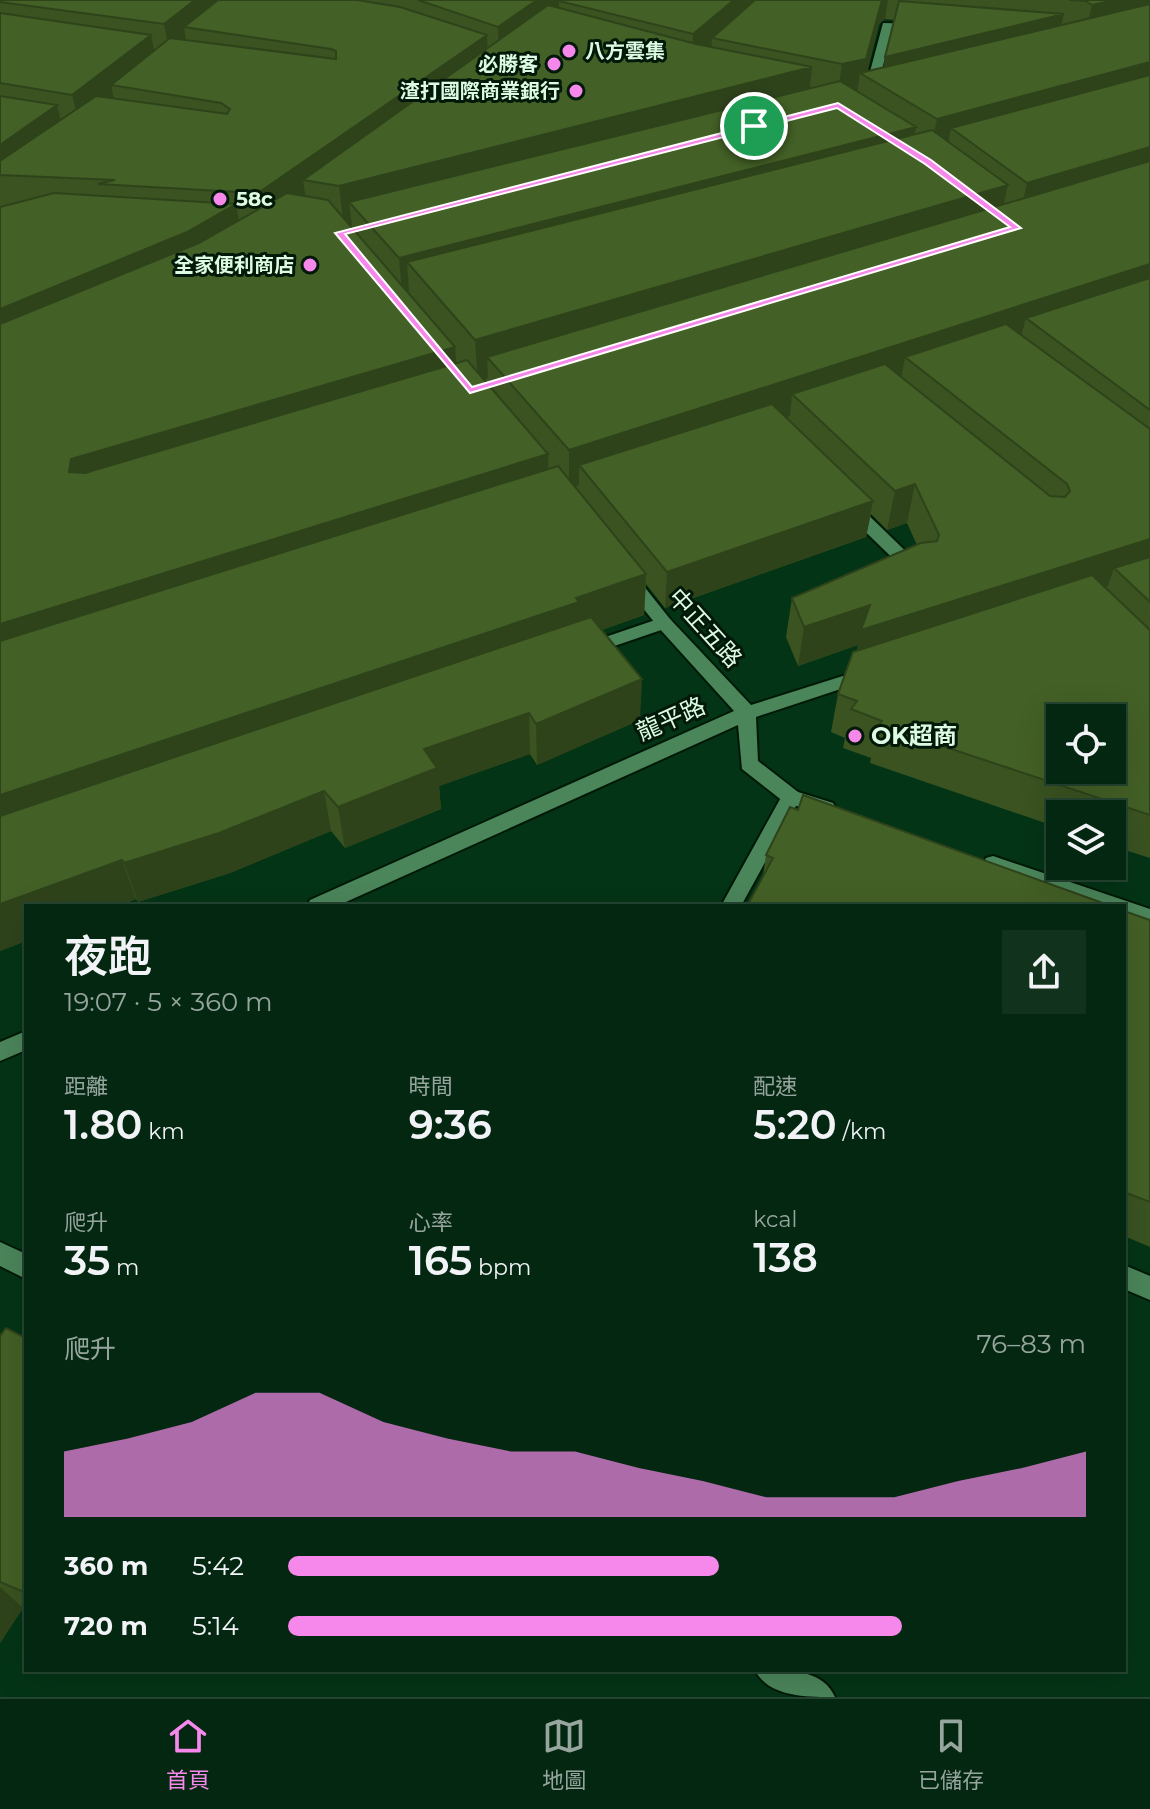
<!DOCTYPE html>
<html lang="zh-TW">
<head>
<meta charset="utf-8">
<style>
  body { margin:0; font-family:Montserrat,"Noto Sans TC",sans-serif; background:#11331e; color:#f1f3f6; height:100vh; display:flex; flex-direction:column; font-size:30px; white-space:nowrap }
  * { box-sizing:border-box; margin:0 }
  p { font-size:26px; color:#97a59f }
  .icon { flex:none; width:44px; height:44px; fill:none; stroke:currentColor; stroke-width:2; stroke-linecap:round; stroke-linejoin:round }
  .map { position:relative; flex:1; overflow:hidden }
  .details { position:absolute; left:24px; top:904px; width:1102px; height:768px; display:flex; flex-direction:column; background:#032710; border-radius:0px; box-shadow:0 8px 32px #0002,0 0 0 2px #244430 }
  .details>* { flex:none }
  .fabs { position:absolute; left:1046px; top:704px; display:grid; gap:16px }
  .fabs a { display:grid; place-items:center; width:80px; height:80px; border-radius:0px; background:#032710; box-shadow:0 8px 32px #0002,0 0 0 2px #244430; font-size:40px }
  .pin { position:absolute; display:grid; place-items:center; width:68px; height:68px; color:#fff; margin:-34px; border:4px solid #fff; border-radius:50%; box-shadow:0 2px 8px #0007 }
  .round { display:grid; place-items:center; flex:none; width:84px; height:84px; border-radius:0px; background:#11331e }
  .headline { display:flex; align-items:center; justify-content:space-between; height:136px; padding:0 40px }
  h1 { font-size:44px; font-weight:600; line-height:60px }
  .stats { display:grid; grid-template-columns:repeat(3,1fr); gap:12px; height:136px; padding:8px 40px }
  .stats div { display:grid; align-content:center }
  .stats b { font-size:40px; font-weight:600 }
  .stats small { font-size:22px; font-weight:400 }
  .stats p { font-size:22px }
  .chart { height:224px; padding:16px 40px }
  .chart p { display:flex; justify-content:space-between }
  .chart svg { width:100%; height:144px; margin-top:8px; fill:#f788eb; opacity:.7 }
  ul { padding:0 40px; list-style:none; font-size:26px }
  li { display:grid; grid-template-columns:128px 96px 1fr; align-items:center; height:60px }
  li i { height:20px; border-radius:10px; background:#f788eb }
  .dock { display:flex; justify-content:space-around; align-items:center; height:112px; border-top:2px solid #244430; background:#032710; font-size:22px; color:#97a59f }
  .dock a { display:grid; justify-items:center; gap:4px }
  .dock .active { color:#f788eb }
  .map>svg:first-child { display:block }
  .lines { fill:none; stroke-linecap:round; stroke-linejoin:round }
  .service-casing { stroke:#001906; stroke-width:4 }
  .minor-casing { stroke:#001906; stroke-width:4 }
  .service { fill:#4b855a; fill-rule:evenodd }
  .minor { fill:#4b855a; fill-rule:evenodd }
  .wall { fill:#3a5321; fill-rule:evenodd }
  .shaded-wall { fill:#2f431b }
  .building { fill:#436026; stroke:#2f431b; stroke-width:2; fill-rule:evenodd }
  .route { fill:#f788eb; stroke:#fff; stroke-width:2; fill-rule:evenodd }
  .poi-dot { fill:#f788eb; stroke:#021808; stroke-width:3 }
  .labels { text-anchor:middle; stroke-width:6; stroke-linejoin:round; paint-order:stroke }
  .far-poi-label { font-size:20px; font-weight:bold; fill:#ddfbe3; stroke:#021808; text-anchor:end }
  .street-label { font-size:24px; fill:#ddfbe3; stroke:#021808 }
  .poi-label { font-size:24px; font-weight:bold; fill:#ddfbe3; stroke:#021808; text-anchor:start }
</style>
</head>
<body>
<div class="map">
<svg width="1150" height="1697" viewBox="0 0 1150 1697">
  <rect width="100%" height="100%" fill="#043416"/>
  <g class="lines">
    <!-- service casing -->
    <g class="service-casing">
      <path id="service" d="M883,23l36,1 5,3 -5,3 -27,-1 -16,65 -6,3 -6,-3z
        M851,503l6,1 66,64 2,4 -2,4h-12l-66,-64 -2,-4z
        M664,617l6,2 3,4 -3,4 -82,28 -9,-6 3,-4z
        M791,790l7,2 3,5 -60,109h-20l63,-114z
        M26,1031v19l-26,11v-19z
        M1124,1265l26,11v24l-26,-11z"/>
    </g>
    <!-- minor casing -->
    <g class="minor-casing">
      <path id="minor" d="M629,573l6,2 35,44 81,86 114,-36 6,2 3,4 -3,4 -115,38 2,44 40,31 35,11 3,5 -3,5 -7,2 -42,-13 -42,-33 -4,-44 -401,181h-30l3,-6 424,-189 -76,-84 -35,-44 -3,-4 3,-4z
        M993,856l157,53v16l-26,-9v-10h-30l-108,-36 -3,-6 3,-6z
        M0,1242l26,12v25l-26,-13z
        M755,1670c28,0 67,-3 80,27 -28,0 -67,0 -80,-27z"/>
    </g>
    <!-- service -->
    <use href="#service" class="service"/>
    <!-- minor -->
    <use href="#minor" class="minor"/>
  </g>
  <!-- wall -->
  <path class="wall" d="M0,0h1150v858l-38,-12v-32h-52v14l-190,-65 1,-5 -28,-10 2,-10 -14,-6 7,-38 19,-43 1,-6 -60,21 -12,-29 6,-39 125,-53 -10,-22 -20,7 -16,-16 -5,23 -201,71 -19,-24 -2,31 -42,15 38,90 -103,45 -7,-11 -91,32 2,23 -96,39 -14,-17 -101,42 -92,29 -2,-3 -18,7h-92v35l-26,10zM885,19l9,1 -11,48 -16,3 12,-47z
    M766,855l345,51 -348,-30z
    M1124,911l26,9v327l-26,-11z
    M0,1336l26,2v271l-3,-1 -23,35z"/>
  <!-- shaded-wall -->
  <path class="shaded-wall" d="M195,0h33l-44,27 3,18 -16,13 -7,-34z
    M537,0h47l-25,1v17l-60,43 -1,-34z
    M734,0h35l-57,38 -1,14 -20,17 2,-35z
    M882,0h6l-3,19 -6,5 -13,53 -6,-4 -3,22 -20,4 5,-35z
    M1115,0h35v24l-66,15 8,-34z
    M1064,14l-8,31 -175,41 4,-29z
    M151,35l7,34 -47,16 4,18 -34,27 -9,-35z
    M487,35l1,35 -185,110 3,20 -42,30 -6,-37z
    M1150,62v32l-199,34 -4,22 -17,5 7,-36z
    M812,67l-4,39 -459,96 3,23 -8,2 -5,-41z
    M57,105l9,36 -66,34v-30z
    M916,127l-6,33 -503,102 2,29 -7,2 -3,-35z
    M1150,147v30l-131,43 8,-37z
    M1008,185l-9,40 -512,132 1,21 -10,4 -3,-42z
    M236,204l7,39 -243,112v-46z
    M1150,264v33l-124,21 -6,22 -115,17 -4,22 -109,15 -2,22 -197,65 -14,-16v20l-10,3v-38z
    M455,347l3,40 -375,113 -14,-28 2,-13z
    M548,454l1,41 -549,175v-46z
    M915,484l-8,39 -20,7 8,-39z
    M873,501l-7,36 -201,71 2,-36z
    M1150,539v32l-36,-3 -6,18 -255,83 5,-24 -60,21 6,-39 66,-22z
    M646,574l-2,41 -644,226v-46z
    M642,679l-2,41 -103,45 -1,-41z
    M529,713l1,41 -91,32 2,23 -96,39 -7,-41 86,-58z
    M324,791l7,40 -101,42 -92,29 -14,-39z
    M122,860l14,39 -18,7h-92v35l-26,10v-47z
    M0,1587l23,21 -23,35z"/>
  <!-- building -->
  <path class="building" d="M0,0h195l-31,24 -164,-22z
    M218,0h139l43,7 87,28 -229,158 -160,-9 17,-4 -115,-5v-14l96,-65 131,18 3,-5 -9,-6 -110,-18 59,-47 166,21v-8l-5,-2 -147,-22z
    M418,0h119l-39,27z
    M560,0h174l-41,34 -134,-33z
    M755,0h127l-16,59 -24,5 -130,-26z
    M1069,0h46l-23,5 -6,-4z
    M899,1l165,13 -179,43z
    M1150,4v58l-213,57 -77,-46z
    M548,5l148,39 116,23 -473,119 -36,-6z
    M0,13l151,22 -79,60 -72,-12z
    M1150,75v72l-123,36 -76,-55z
    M840,81l76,46 -517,131 -50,-56z
    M0,96l57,9 -57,40z
    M932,130l76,55 -533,155 -68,-78z
    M1150,161v103l-581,186 -82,-93z
    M54,193l182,11 -49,28 -187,77v-102z
    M287,193l41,7 127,147 -384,112 -2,13 16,1 382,-113 81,94 -548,170v-300l199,-81z
    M1150,278v132l-124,-92z
    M1006,324l144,105v110l-289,91 9,-25 -66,22 -12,-29 129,-55 16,-2 2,-6 -24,-51 -20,7 -103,-97 93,-30 165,132 15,1 5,-6 -3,-7 -162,-127z
    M772,404l101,97 -206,71 -88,-107z
    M558,466l88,108 -70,24 3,4 -579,193v-154z
    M1150,557v45l-36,-34z
    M1092,575l58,55v185l-271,-90 3,-4 -31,-12 6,-8 -19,-7 15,-42zM1060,718h52v52h-52z
    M591,617l51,62 -106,45 -7,-11 -105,36 13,19 -99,39 -14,-16 -105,42 -95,30 -2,-3 -122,44v-88z
    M803,795l308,111h-364l26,-48 -7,-3 24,-48 8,3z
    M1124,911l26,9v282l-26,-10z
    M6,1328l20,10v255l-26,-11v-246z"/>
  <!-- route -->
  <path class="route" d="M838,103l93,57 90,68 -551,165 -135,-160zM837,108l88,56 85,63 -538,160 -127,-153z"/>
  <!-- markers -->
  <g class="poi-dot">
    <circle cx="569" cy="51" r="8"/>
    <circle cx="554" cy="64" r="8"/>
    <circle cx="576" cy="91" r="8"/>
    <circle cx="220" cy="199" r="8"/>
    <circle cx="310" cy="265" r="8"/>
    <circle cx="855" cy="736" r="8"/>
  </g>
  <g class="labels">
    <!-- far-poi labels -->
    <g class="far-poi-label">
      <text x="585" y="58" text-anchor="start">八方雲集</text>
      <text x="538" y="71">必勝客</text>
      <text x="560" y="98">渣打國際商業銀行</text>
      <text x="236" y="206" text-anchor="start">58c</text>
      <text x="294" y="272">全家便利商店</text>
    </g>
    <!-- street labels -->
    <g class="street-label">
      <text transform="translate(705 628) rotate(48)" y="8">中正五路</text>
      <text transform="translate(671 719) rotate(-24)" y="8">龍平路</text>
    </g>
    <!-- poi labels -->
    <g class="poi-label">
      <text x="871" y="744">OK超商</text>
    </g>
  </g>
</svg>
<div class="fabs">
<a><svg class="icon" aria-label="locate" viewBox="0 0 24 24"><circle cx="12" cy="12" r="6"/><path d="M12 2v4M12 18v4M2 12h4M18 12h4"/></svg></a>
<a><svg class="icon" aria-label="layers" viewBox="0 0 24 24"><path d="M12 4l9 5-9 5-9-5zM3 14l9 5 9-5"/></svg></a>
</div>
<div class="pin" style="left:754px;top:126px;background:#1e9e55"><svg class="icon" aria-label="arrive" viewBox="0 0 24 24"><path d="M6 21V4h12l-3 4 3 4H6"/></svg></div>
<section class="details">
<div class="headline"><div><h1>夜跑</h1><p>19:07 · 5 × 360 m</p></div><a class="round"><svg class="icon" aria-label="share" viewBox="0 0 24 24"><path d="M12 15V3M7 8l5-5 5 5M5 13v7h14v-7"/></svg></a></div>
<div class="stats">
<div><p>距離</p><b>1.80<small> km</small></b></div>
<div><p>時間</p><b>9:36</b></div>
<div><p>配速</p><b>5:20<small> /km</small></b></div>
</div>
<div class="stats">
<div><p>爬升</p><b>35<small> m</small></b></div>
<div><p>心率</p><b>165<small> bpm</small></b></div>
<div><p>kcal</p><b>138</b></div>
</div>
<div class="chart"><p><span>爬升</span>76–83 m</p>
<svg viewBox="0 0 160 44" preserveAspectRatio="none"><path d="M0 44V24L10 20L20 15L30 6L40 6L50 15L60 20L70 24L80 24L90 29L100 33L110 38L120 38L130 38L140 33L150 29L160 24V44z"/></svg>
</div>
<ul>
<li><b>360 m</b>5:42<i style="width:54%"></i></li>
<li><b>720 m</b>5:14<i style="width:77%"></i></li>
</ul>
</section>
</div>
<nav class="dock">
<a class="active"><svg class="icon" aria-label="home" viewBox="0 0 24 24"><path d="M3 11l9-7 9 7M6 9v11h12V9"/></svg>首頁</a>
<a><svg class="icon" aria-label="map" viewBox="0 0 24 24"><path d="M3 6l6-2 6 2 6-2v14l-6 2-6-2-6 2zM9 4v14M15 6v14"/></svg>地圖</a>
<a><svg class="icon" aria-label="saved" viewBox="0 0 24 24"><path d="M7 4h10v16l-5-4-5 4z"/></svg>已儲存</a>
</nav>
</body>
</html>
